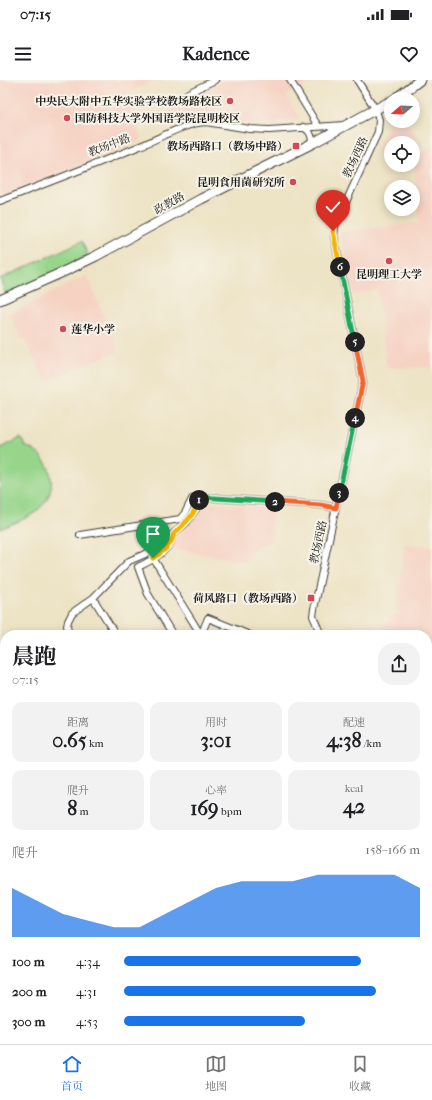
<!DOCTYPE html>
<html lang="zh">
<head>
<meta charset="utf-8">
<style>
  body { margin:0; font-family:"IM FELL French Canon","Noto Serif SC",serif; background:#f2f2f2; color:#202124; height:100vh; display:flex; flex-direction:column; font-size:15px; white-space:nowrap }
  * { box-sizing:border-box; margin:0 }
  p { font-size:13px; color:#757577 }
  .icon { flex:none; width:22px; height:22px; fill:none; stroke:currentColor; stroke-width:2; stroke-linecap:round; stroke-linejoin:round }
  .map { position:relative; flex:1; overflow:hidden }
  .sheet { position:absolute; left:0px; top:550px; width:432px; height:414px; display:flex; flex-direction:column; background:#fff; border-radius:16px 16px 0 0; box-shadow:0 2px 10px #0003 }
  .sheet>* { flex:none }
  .needle { width:26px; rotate:251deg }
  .buttons { position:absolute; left:384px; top:12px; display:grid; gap:8px }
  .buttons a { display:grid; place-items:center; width:36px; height:36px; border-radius:50%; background:#fff; box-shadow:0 2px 10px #0003; font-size:20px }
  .pin { position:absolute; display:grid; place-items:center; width:34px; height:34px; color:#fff; margin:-41px -17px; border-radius:50% 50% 50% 0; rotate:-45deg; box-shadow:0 0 4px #0007 }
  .pin .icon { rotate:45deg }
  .km { position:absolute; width:20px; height:20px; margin:-10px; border-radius:50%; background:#222; color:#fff; font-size:11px; line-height:20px; text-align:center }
  .round { display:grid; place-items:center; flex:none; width:42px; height:42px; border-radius:16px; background:#f2f2f2 }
  .head { display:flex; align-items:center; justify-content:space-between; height:68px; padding:0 12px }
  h1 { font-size:22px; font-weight:700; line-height:30px }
  .figures { display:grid; grid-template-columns:repeat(3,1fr); gap:6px; height:68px; padding:4px 12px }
  .figures div { display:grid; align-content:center; border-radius:10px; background:#f2f2f2; text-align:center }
  .figures b { font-size:20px; font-weight:700 }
  .figures small { font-size:11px; font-weight:400 }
  .figures p { font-size:11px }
  .chart { height:112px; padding:8px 12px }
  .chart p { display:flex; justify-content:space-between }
  .chart svg { width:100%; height:72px; margin-top:4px; fill:#1a73e8; opacity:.7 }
  ul { padding:0 12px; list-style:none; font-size:13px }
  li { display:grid; grid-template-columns:64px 48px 1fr; align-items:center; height:30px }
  li i { height:10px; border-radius:5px; background:#1a73e8 }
  .status { display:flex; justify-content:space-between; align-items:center; height:28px; padding:0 20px; background:#fff; direction:ltr }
  .status svg { height:11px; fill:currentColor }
  header { display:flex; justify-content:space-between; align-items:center; height:52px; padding:0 12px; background:#fff; font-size:18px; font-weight:700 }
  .tabs { display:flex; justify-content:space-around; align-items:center; height:56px; border-top:1px solid #e0e0e0; background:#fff; font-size:11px; color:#757577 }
  .tabs a { display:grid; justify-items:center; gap:2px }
  .tabs .on { color:#1a73e8 }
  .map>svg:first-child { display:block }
  .built { fill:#f6d2c3 }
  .green { fill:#97d58b; stroke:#5a7854 }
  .forest { fill:#79b677; stroke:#4a694a }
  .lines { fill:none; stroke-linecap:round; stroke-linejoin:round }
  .minor-casing { stroke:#3b3a35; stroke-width:8 }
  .secondary-casing { stroke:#3b3a35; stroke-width:11 }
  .minor { stroke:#fff; stroke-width:6 }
  .secondary { stroke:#fff; stroke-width:9 }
  .split-1-casing { stroke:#fff; stroke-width:8 }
  .split-2-casing { stroke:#fff; stroke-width:8 }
  .split-3-casing { stroke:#fff; stroke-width:8 }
  .split-4-casing { stroke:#fff; stroke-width:8 }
  .split-5-casing { stroke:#fff; stroke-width:8 }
  .split-6-casing { stroke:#fff; stroke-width:8 }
  .split-7-casing { stroke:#fff; stroke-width:8 }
  .split-1 { stroke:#f5b400; stroke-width:5 }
  .split-2 { stroke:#22a559; stroke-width:5 }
  .split-3 { stroke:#f0652b; stroke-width:5 }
  .split-4 { stroke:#22a559; stroke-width:5 }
  .split-5 { stroke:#f0652b; stroke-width:5 }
  .split-6 { stroke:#22a559; stroke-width:5 }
  .split-7 { stroke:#f5b400; stroke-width:5 }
  .poi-dot { fill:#d1495b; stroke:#f7f3e8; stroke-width:1.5 }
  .labels { text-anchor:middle; stroke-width:4; stroke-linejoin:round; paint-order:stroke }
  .poi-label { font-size:11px; font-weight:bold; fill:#1c1c1c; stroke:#f7f3e8; text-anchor:end }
  .street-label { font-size:11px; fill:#1c1c1c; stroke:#f7f3e8 }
</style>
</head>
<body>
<div class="status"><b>07:15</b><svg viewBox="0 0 49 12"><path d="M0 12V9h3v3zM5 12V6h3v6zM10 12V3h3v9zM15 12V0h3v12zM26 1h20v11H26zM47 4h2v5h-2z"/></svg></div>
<header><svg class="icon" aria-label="menu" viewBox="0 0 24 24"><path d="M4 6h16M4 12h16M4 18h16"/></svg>Kadence<svg class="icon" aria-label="heart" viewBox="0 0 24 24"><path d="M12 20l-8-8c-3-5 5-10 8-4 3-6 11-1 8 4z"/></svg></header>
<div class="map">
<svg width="432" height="964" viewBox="0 0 432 964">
  <rect width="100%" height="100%" fill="#f7f3e8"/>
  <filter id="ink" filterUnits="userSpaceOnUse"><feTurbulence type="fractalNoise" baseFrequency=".025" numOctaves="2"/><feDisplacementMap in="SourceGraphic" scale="8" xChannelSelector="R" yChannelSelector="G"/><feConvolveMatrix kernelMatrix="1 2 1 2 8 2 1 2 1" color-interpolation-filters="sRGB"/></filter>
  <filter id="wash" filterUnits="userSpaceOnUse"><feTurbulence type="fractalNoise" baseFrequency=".012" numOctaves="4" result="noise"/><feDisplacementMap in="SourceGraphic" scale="16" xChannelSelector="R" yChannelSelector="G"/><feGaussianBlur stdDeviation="0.9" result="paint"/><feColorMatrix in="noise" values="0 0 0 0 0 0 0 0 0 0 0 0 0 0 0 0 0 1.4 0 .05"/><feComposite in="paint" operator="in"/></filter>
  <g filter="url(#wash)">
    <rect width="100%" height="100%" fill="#ede3c5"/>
    <!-- built -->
    <path class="built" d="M0,0h153l-28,16 17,44 -142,58z
      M225,0h92l-31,15 14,24 -22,2v4l-14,1 -27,-3 12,-8 -12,7 -31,-5 -13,3 -16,6 -8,-17z
      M391,41h15l12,18 -13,2 -3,2h-11v8l-9,2 -5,-2z
      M432,66v221l-45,1 -10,-78 -23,5 -14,-63 79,-9 -5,-64z
      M87,195l31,76 -70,29 -7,-8 -17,-34 -3,1 -8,-19 -5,-5z
      M205,423l68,5 -3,34 -13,3 -13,17 -74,-14 8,-11 11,-12z
      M404,464l28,2v369l-5,-8v-272h-53l24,-23z"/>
    <!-- green -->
    <path class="green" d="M82,161l6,15 -82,39 -6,-16z
      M21,358l4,8c27,10 36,43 14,63 -9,9 -27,15 -39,20v-81z"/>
    <!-- forest -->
    <path class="forest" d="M0,638l5,2v319h91l-4,5h-87l-5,-10z
      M116,959h136l-4,5h-128z"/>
  </g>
  <g filter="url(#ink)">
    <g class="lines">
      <!-- minor casing -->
      <g class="minor-casing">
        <path id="minor" d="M290,0l28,46
          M188,13l27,-13
          M303,47c7,4 9,8 9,16
          M0,121c47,-18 94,-36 140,-55 20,-8 45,-23 66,-24l44,7 19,1 76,-5
          M80,455l100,-16 5,-6 7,-14 8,-2 121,8 15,3
          M173,455c-2,15 -22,26 -35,32l10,27 25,41
          M153,478l48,77
          M93,518l23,37
          M69,555l-2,-9 1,-5 4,-8 21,-15 36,-37 23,-10 13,-10 22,-19 9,-13 4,-12
          M201,555l7,-17 42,17
          M321,555l-8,-19 1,-7 49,-228 -29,-145 1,-10 43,-94 1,-12 -3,-10 -19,-30
          M427,837l5,6
          M427,857l5,-7
          M288,964l1,-5"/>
      </g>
      <!-- secondary casing -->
      <g class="secondary-casing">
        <path id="secondary" d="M395,19l25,-19
          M0,220l63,-28 33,-16 105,-57 112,-56 78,-42"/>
      </g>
      <!-- minor -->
      <use href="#minor" class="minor"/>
      <!-- secondary -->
      <use href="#secondary" class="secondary"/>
    </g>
  </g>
  <g class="lines" filter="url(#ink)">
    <!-- split-1 casing -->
    <g class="split-1-casing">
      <path id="split-1" d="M153,478c9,-6 19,-13 21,-24 12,-13 19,-16 25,-34"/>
    </g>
    <!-- split-2 casing -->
    <g class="split-2-casing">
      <path id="split-2" d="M199,420l1,-3 75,5"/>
    </g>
    <!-- split-3 casing -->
    <g class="split-3-casing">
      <path id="split-3" d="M275,422l46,3 15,3 3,-15"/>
    </g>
    <!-- split-4 casing -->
    <g class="split-4-casing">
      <path id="split-4" d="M339,413l16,-75"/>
    </g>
    <!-- split-5 casing -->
    <g class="split-5-casing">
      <path id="split-5" d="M355,338l8,-37 -8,-39"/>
    </g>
    <!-- split-6 casing -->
    <g class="split-6-casing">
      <path id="split-6" d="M340,187l15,75"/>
    </g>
    <!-- split-7 casing -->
    <g class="split-7-casing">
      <path id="split-7" d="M333,151l7,36"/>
    </g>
    <!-- split-1 -->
    <use href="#split-1" class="split-1"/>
    <!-- split-2 -->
    <use href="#split-2" class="split-2"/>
    <!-- split-3 -->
    <use href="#split-3" class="split-3"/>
    <!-- split-4 -->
    <use href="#split-4" class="split-4"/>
    <!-- split-5 -->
    <use href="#split-5" class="split-5"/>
    <!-- split-6 -->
    <use href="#split-6" class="split-6"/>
    <!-- split-7 -->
    <use href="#split-7" class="split-7"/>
  </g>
  <!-- markers -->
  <g class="poi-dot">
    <circle cx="230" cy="21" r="4"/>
    <circle cx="67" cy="38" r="4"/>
    <rect x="292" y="62" width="8" height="8" rx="2"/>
    <circle cx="293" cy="102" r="4"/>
    <circle cx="389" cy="181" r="4"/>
    <circle cx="63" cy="249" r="4"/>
    <rect x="307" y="514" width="8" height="8" rx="2"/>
  </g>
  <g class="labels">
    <!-- poi labels -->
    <g class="poi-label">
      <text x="222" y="25">中央民大附中五华实验学校教场路校区</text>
      <text x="75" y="42" text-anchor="start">国防科技大学外国语学院昆明校区</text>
      <text x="288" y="70">教场西路口（教场中路）</text>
      <text x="285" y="106">昆明食用菌研究所</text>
      <text x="389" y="198" text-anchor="middle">昆明理工大学</text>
      <text x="71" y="253" text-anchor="start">莲华小学</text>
      <text x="303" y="522">荷风路口（教场西路）</text>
    </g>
    <!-- street labels -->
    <g class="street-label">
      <text transform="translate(109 65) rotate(-21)" y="4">教场中路</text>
      <text transform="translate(355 77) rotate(-65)" y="4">教场西路</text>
      <text transform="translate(169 123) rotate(-29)" y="4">政教路</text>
      <text transform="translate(318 462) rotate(-78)" y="4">教场西路</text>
    </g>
  </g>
</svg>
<div class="buttons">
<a><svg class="needle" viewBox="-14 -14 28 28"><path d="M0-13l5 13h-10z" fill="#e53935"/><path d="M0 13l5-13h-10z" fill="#757577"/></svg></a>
<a><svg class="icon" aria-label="locate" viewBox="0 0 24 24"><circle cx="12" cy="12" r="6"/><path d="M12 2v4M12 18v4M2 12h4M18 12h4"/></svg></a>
<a><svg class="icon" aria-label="layers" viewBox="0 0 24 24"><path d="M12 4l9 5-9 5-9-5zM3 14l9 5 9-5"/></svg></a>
</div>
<div class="pin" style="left:153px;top:478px;background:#1e9e55"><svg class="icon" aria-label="arrive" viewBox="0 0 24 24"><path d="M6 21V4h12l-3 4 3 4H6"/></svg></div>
<div class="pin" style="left:333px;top:151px;background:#d93025"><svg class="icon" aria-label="check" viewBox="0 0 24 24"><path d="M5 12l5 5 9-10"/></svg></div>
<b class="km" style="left:199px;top:420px">1</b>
<b class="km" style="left:275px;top:422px">2</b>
<b class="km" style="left:339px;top:413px">3</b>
<b class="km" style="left:355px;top:338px">4</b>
<b class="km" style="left:355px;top:262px">5</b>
<b class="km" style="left:340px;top:187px">6</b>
<section class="sheet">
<div class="head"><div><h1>晨跑</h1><p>07:15</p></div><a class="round"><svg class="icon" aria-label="share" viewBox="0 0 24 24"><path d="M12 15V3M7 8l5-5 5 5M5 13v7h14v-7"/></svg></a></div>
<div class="figures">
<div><p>距离</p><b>0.65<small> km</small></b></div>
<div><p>用时</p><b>3:01</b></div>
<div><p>配速</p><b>4:38<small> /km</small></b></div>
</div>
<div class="figures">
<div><p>爬升</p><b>8<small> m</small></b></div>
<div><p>心率</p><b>169<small> bpm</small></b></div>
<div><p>kcal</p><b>42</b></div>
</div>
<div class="chart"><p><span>爬升</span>158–166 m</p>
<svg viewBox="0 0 160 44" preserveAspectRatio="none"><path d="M0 44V14L10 22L20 30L30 34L40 38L50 38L60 30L70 22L80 14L90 10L100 10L110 10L120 6L130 6L140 6L150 6L160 14V44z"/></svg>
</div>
<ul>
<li><b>100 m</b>4:34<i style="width:80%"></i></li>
<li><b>200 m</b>4:31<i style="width:85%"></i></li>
<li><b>300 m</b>4:53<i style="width:61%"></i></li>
</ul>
</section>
</div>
<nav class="tabs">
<a class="on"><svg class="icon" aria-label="home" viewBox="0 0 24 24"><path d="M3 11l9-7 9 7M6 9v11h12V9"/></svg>首页</a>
<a><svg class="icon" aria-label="map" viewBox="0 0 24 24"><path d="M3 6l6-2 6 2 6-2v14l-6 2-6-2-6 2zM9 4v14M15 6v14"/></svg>地图</a>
<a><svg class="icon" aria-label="saved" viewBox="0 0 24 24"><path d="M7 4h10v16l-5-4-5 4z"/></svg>收藏</a>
</nav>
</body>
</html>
